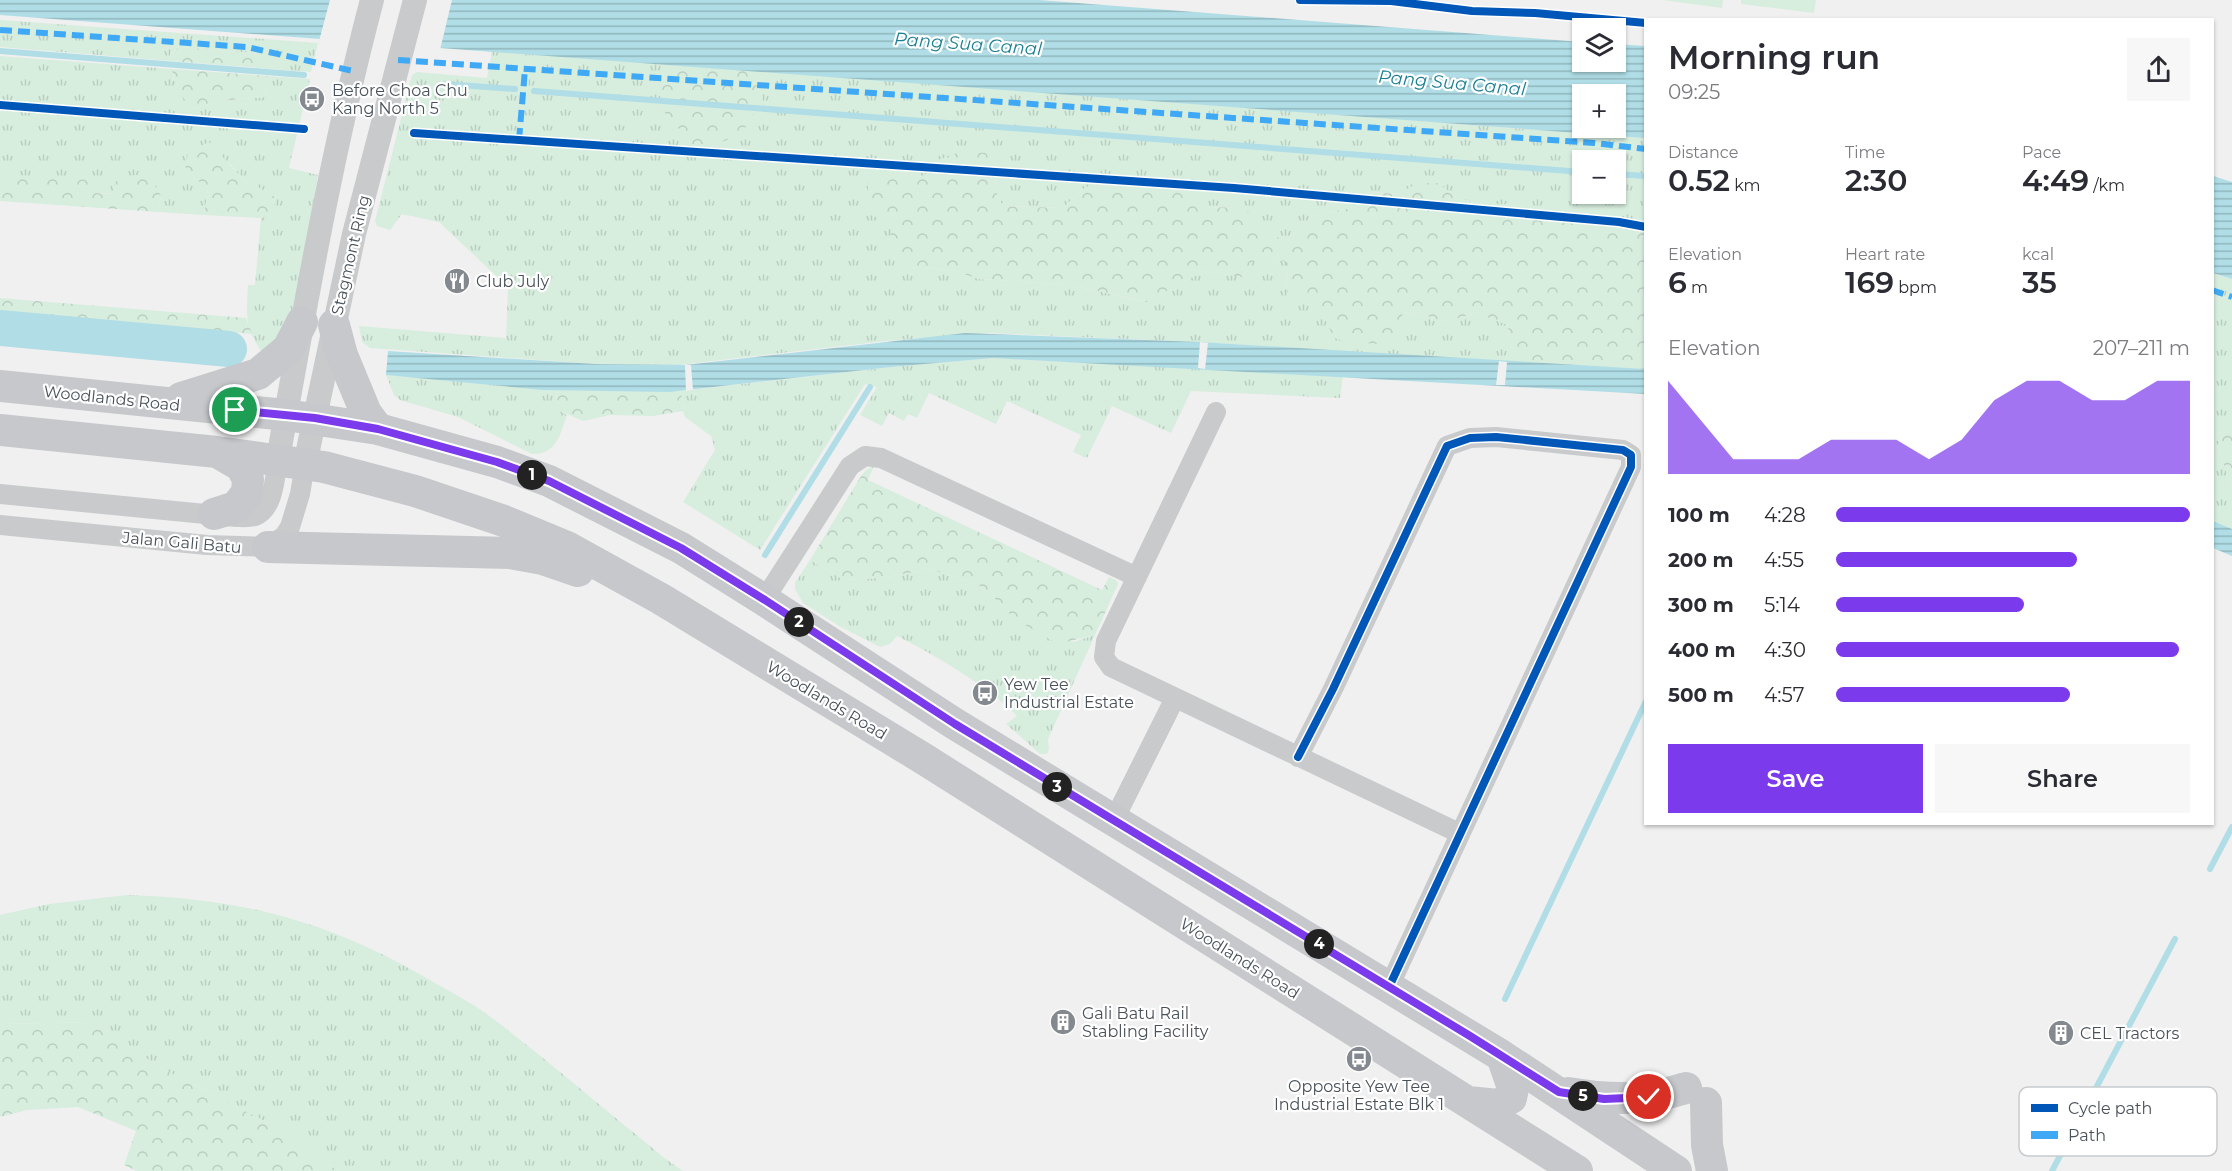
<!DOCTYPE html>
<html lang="en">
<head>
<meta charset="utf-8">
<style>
  body { margin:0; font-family:Montserrat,sans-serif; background:#f7f7f7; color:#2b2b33; height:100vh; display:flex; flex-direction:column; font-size:22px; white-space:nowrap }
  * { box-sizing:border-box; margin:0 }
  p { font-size:20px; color:#7c7c81 }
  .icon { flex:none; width:33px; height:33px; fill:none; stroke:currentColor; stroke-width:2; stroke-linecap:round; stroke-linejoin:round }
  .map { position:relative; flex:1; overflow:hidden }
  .drawer { position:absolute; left:1644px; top:18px; width:570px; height:807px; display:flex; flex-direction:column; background:#fff; border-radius:0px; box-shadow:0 2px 4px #0004 }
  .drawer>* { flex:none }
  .controls { position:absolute; left:1572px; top:18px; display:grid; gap:12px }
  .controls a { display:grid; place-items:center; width:54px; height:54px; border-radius:0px; background:#fff; box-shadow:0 2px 4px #0004; font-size:30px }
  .pin { position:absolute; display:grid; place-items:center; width:51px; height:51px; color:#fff; margin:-26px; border:3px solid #fff; border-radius:50%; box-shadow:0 2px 6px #0007 }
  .km { position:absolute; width:30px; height:30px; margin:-15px; border-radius:50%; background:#222; color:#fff; font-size:16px; line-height:30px; text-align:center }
  .round { display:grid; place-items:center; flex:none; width:63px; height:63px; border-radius:0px; background:#f7f7f7 }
  .overview { display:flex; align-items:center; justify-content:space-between; height:102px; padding:0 24px }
  h1 { font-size:33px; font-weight:600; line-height:45px }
  .stats { display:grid; grid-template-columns:repeat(3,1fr); gap:9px; height:102px; padding:6px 24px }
  .stats div { display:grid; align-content:center }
  .stats b { font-size:30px; font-weight:600 }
  .stats small { font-size:16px; font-weight:400 }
  .stats p { font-size:16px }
  .chart { height:168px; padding:12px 24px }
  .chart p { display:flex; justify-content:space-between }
  .chart svg { width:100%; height:108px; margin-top:6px; fill:#7c3aed; opacity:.7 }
  .cta { display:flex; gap:12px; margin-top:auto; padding:12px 24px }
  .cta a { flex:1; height:69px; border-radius:0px; background:#7c3aed; color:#fff; font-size:24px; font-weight:600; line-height:69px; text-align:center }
  .cta a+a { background:#f7f7f7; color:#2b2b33 }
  ul { padding:0 24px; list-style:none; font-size:20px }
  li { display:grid; grid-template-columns:96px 72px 1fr; align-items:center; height:45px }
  li i { height:15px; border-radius:8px; background:#7c3aed }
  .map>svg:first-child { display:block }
  .grass { fill:url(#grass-tufts); fill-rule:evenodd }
  .forest { fill:url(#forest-crowns) }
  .pitch { fill:#d7edde }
  .water { fill:url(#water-rules); fill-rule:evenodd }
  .pier { fill:#f0f0f0 }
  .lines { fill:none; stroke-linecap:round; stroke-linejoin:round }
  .stream { stroke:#b0dde6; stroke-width:6 }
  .river { stroke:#b0dde6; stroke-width:36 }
  .minor { stroke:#c8cacb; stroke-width:20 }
  .tertiary { stroke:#c8cacb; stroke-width:24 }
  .primary { stroke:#c6c8cb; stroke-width:32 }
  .quiet { stroke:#3fa9f5; stroke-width:6; stroke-dasharray:12 6; stroke-linecap:butt }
  .cycleway-casing { stroke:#fff; stroke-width:11 }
  .cycleway { stroke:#0057b8; stroke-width:8 }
  .route-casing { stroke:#fff; stroke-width:12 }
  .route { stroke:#7c3aed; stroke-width:8 }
  .labels { text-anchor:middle; stroke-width:4.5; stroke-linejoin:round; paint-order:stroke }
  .poi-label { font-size:16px; fill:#49525a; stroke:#fff; text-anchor:start }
  .street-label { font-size:16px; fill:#49525a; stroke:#fff }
  .water-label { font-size:18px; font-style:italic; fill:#1c7f92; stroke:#fff }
  .key { fill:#fff; stroke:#c8cbce; stroke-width:1.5 }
  .key-label { font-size:16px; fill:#49525a }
</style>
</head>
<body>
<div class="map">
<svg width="2232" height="1171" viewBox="0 0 2232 1171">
  <defs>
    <pattern id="grass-tufts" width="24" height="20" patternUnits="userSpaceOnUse" patternTransform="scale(1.5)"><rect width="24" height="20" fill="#d7edde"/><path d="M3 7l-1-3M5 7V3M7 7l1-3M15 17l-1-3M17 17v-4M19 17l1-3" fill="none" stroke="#bacdc1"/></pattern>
    <pattern id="forest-crowns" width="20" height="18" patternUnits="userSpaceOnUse" patternTransform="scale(1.5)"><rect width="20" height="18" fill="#d7edde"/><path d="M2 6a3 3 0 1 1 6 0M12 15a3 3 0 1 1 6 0" fill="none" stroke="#bacdc1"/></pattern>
    <pattern id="water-rules" width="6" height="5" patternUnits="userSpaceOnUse" patternTransform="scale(1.5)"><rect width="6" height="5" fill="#b0dde6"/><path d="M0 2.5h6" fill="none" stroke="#91b6bd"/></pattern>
  </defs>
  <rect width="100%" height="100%" fill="#f0f0f0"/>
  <!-- grass -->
  <path class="grass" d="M0,20l318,23 -7,29 -41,-3 1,-5 -17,-11 -75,-6 -9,7 1,7 -171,-14z
    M492,51l185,14 -18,24 104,9 -14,-28 896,68v93l-98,-12 -42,-15h-29l-22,-8 -16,-13 -39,11 -31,-2 -18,16 -38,8 -25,24 -26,-8 -22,-25 -37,1 -25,-32 -40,9 -54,4 -20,19 -60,-2 -6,-10 -4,-42 -70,23 -33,-7 3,52 -4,31 17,14 45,3 28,9 92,6 74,17 59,-31 38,6 17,-24 27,9 1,35 33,11 76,37 6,-33 19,2 24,8 31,-9 32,12 1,18 12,20 -322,-21 -210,-9 -103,8 -216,25 -74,-2 -226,-16 -8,-6 -3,-16 147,12 2,-51 -69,-65 -37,-8 -12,16 -13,-4 -2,-5 37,-146 5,-3 70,6zM1582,160h34v34h-34z
    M0,56l172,13 1,9 20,31 25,-8 47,-4 4,-21 41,3 -21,89 29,7 -23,142 -28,42c-22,-29 -21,-39 -19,-74h7l6,-67 12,-4 2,-17 -33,-19 -13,-15 -21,25 -4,27 -46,-3 3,-16 -67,-3 -91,-19 -3,4z
    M2212,273l20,6v148l-6,3 -9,16 15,41v42l-19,-8z
    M993,358l350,18 -3,22 -149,-7 -20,42 -59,-27 -25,52 -14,-6 8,-17 -74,-34 -11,23 -67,-31 -12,25 -9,-4 -4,7 -15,-8 -7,13 -22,-11 17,-28 -12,-3 -105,166 -77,-48 32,-52 -4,-14 -26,-19 -2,-6 2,-3 -5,-17 211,-24z
    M386,375l172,15 -2,8 4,5v8l7,4c-7,20 -11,40 -35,39l-74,-37 -58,-17 -6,-5z
    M810,560l34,20 37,-2 50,-9 49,17 22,19 11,13 60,24 22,-7 -47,104 1,10 -2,5h-7l-34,-30 11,-8c-27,-29 -84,-62 -120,-80l-7,8 -10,3 -41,-21 -36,-23 -8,-14v-6z
    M128,895c117,4 200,26 302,85 18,11 37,20 54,32 50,37 97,78 145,117 18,14 35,30 54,42h-344l-20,-12 -41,-31 -119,-61 -64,-45 -95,2v-109l49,-11z"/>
  <!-- forest -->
  <path class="forest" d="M179,47l75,6 17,11 -1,5 -99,-8 -1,-6z
    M677,65l72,5 14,28 -21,35 -33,15 -16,-3 -28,-32 -7,-24z
    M172,69l97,7 -4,21 -47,4 -25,8c-12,-12 -19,-23 -21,-40z
    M209,142l33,36 33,19 -1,18 -13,3 -57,-3 4,-27 -23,-17 3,-19z
    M960,152l33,1 4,43 6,10 60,2 20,-19 30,-15 24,11 40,-9 21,4 4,28 37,-1 20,9 2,16 26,8 25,-24 38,-8 18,-16 31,2 18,-11h21l16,13 22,8h29l42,15 98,12v138l-124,-6 -12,-20 -1,-18 -32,-12 -31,9 -24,-8 -18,-2 -7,33 -50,-3 -12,-4 -14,-30 -33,-11 -1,-35 -27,-9 -17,24 -38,-6 -58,31 -75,-17 -92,-6 -28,-9 -45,-3 -17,-14 3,-31 -22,-7 -3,-40 23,-5 33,7 12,-16z
    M2,174l89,6 3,13 18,1 5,-17 31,-3 13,22 -3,16 -158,-11v-23z
    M0,298l246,20 6,16 -20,-2 -1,8 -231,-21z
    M558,390l122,1 5,17 -2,3 -30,5 -43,-1 -27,6 -23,-10v-8l-4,-5z
    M2232,427v60l-15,-41 9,-16z
    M874,466l-6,14 234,110 7,-13 7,3 2,4 -23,51 -37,9 -45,-26 -11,-13 -22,-19 -49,-17 -50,9 -37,2 -34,-20 51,-84 5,-6z
    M95,1022l64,45 119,61 41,31 20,12h-202l-13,-6 12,-34 -58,-24 -51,3 -27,7v-93z"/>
  <!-- pitch -->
  <path class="pitch" d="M1663,0h60l-1,8z
    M1741,0h75l-2,13 -73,-9z"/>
  <!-- water -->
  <path class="water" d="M0,0h1039l543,42v20h34v-18l29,2v92l-1645,-123zM1582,94h34v34h-34z
    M2213,176l19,6v97l-19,-6z
    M965,333l234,9 446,27 1,25 -653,-36 -102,9 -222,25 -126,-2 -157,-15 2,-24 208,13 89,1z
    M2213,521l19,8v27l-19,-8z"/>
  <!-- pier -->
  <path class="pier" d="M330,0h122l-12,50 -121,-9z
    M1200,342l8,1 -3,26 -7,-1z
    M1499,361l8,1 -2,23h-9z
    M685,365h6l2,25 -7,1z"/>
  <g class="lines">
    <!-- stream -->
    <path class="stream" d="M0,51l304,24
      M445,84l70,5
      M534,91l1048,81
      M1616,174l30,2
      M765,555l105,-168
      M2210,869l22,-42
      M1505,999l141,-298
      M2052,1171l123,-232"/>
    <!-- river -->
    <path class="river" d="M0,328l229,21"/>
    <!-- minor -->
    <path class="minor" d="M1216,412l-110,229 -2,16 7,10 348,166
      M0,494l236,23c5,0 14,1 19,-1 19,-7 20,-40 23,-57
      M0,525l207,20 61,2 16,-11 6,-9 10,-33 5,-30
      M764,600l86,-134 15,-10 16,2 256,119
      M1298,757l35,-68 114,-243 23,-8 26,-1 127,13 8,5v12l-242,520
      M1114,820l61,-122"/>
    <!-- tertiary -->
    <path class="tertiary" d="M278,459c27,-153 54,-308 94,-459
      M305,464l49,-230 61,-234"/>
    <!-- primary -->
    <path class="primary" d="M334,325l8,30 24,58 12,16
      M0,386l286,29 92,14 119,33 52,19 132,67 83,52 191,124 547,332 174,115
      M181,398l77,-24 30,-25 14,-27
      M0,430l217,22 107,15 91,24 89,30 63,26 94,52 263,160 653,412
      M214,514l22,-7 11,-14 1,-14 -7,-13 -24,-14
      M268,547l242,6 33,6 35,12
      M1568,1093c42,7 77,8 118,-5
      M1468,1102l30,3 13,-7 2,-10 -11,-32
      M1706,1103l1,42 5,26"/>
    <!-- quiet -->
    <path class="quiet" d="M0,30l247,17 106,24
      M398,60l1196,83 52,6
      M519,140l6,-71
      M2212,290l20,7"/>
    <!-- cycleway casing -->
    <g class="cycleway-casing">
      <path id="cycleway" d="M1300,0l91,1 81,10 63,2 111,10
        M0,105l304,24
        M414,133l820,55 385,34 27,5
        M1298,757l35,-68 114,-243 23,-8 26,-1 127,13 8,5v12l-242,520"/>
    </g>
    <!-- cycleway -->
    <use href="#cycleway" class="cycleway"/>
  </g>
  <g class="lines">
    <!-- route casing -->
    <g class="route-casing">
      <path id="route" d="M235,410l80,8 63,11 119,33 52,19 132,67 84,52 190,124 515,312 89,56 45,7 45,-2"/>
    </g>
    <!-- route -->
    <use href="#route" class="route"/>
  </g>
  <!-- icons -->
  <defs>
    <g id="bus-disc" transform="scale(1.35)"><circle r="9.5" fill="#83898e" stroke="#fff"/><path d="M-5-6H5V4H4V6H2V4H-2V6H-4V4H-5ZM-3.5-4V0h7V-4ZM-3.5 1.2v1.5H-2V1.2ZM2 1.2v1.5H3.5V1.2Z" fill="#fff"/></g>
    <g id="restaurant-disc" transform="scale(1.35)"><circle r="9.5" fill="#83898e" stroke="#fff"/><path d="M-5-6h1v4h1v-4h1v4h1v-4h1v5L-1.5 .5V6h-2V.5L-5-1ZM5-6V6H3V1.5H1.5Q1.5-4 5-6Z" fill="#fff"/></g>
    <g id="building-disc" transform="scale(1.35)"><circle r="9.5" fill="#83898e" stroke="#fff"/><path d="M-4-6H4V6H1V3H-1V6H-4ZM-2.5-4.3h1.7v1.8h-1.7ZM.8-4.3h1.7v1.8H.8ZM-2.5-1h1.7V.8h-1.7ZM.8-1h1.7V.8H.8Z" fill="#fff"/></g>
  </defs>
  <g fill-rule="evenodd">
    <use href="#bus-disc" x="312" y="99"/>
    <use href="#restaurant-disc" x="457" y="281"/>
    <use href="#bus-disc" x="985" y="693"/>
    <use href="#building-disc" x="1063" y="1022"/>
    <use href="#building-disc" x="2061" y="1033"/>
    <use href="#bus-disc" x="1359" y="1059"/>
  </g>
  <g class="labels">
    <!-- poi labels -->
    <g class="poi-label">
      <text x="332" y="96">Before Choa Chu<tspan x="332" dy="18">Kang North 5</tspan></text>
      <text x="476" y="287">Club July</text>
      <text x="1004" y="690">Yew Tee<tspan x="1004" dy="18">Industrial Estate</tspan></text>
      <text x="1082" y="1019">Gali Batu Rail<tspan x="1082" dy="18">Stabling Facility</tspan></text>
      <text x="2080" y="1039">CEL Tractors</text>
      <text x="1359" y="1092" text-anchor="middle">Opposite Yew Tee<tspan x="1359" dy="18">Industrial Estate Blk 1</tspan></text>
    </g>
    <!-- street labels -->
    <g class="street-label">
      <text transform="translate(350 255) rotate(-77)" y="6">Stagmont Ring</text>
      <text transform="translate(112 398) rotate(6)" y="6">Woodlands Road</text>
      <text transform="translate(182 542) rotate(5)" y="6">Jalan Gali Batu</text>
      <text transform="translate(827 700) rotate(31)" y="6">Woodlands Road</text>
      <text transform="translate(1240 958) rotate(32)" y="6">Woodlands Road</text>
    </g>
    <!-- water labels -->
    <g class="water-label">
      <text transform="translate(968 44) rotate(4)" y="6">Pang Sua Canal</text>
      <text transform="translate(1452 83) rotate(5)" y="6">Pang Sua Canal</text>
    </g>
  </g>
  <!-- legend -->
  <rect x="2019" y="1087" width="198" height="69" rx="9" class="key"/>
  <rect x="2031" y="1104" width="27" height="8" fill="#0057b8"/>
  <rect x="2031" y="1131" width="27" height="8" fill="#3fa9f5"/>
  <g class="key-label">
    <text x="2068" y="1114">Cycle path</text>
    <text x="2068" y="1141">Path</text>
  </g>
</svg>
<div class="controls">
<a><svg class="icon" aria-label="layers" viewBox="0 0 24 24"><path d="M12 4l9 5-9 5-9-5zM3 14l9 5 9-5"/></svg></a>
<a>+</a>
<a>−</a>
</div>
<div class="pin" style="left:235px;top:410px;background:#1e9e55"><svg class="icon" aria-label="arrive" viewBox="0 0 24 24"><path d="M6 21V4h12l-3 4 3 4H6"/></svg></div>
<div class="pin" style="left:1649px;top:1097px;background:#d93025"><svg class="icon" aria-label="check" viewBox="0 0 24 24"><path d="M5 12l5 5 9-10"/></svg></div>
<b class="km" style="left:532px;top:475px">1</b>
<b class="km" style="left:799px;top:622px">2</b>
<b class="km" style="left:1057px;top:787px">3</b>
<b class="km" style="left:1319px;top:944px">4</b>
<b class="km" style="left:1583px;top:1096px">5</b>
<section class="drawer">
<div class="overview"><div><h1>Morning run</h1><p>09:25</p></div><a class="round"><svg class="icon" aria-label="share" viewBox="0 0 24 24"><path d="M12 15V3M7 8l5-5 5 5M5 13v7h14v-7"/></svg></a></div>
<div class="stats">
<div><p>Distance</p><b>0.52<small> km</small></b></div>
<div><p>Time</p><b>2:30</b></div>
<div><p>Pace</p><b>4:49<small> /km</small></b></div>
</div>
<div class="stats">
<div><p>Elevation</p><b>6<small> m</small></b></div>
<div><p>Heart rate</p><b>169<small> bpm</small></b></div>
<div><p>kcal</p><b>35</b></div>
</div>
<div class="chart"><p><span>Elevation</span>207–211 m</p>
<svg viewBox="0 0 160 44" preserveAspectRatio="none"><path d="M0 44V6L10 22L20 38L30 38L40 38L50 30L60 30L70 30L80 38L90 30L100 14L110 6L120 6L130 14L140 14L150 6L160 6V44z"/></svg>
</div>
<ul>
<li><b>100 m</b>4:28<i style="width:100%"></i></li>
<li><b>200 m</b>4:55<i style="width:68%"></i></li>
<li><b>300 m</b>5:14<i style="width:53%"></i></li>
<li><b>400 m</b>4:30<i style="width:97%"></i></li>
<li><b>500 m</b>4:57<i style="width:66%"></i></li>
</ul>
<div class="cta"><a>Save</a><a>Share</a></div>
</section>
</div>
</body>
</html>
